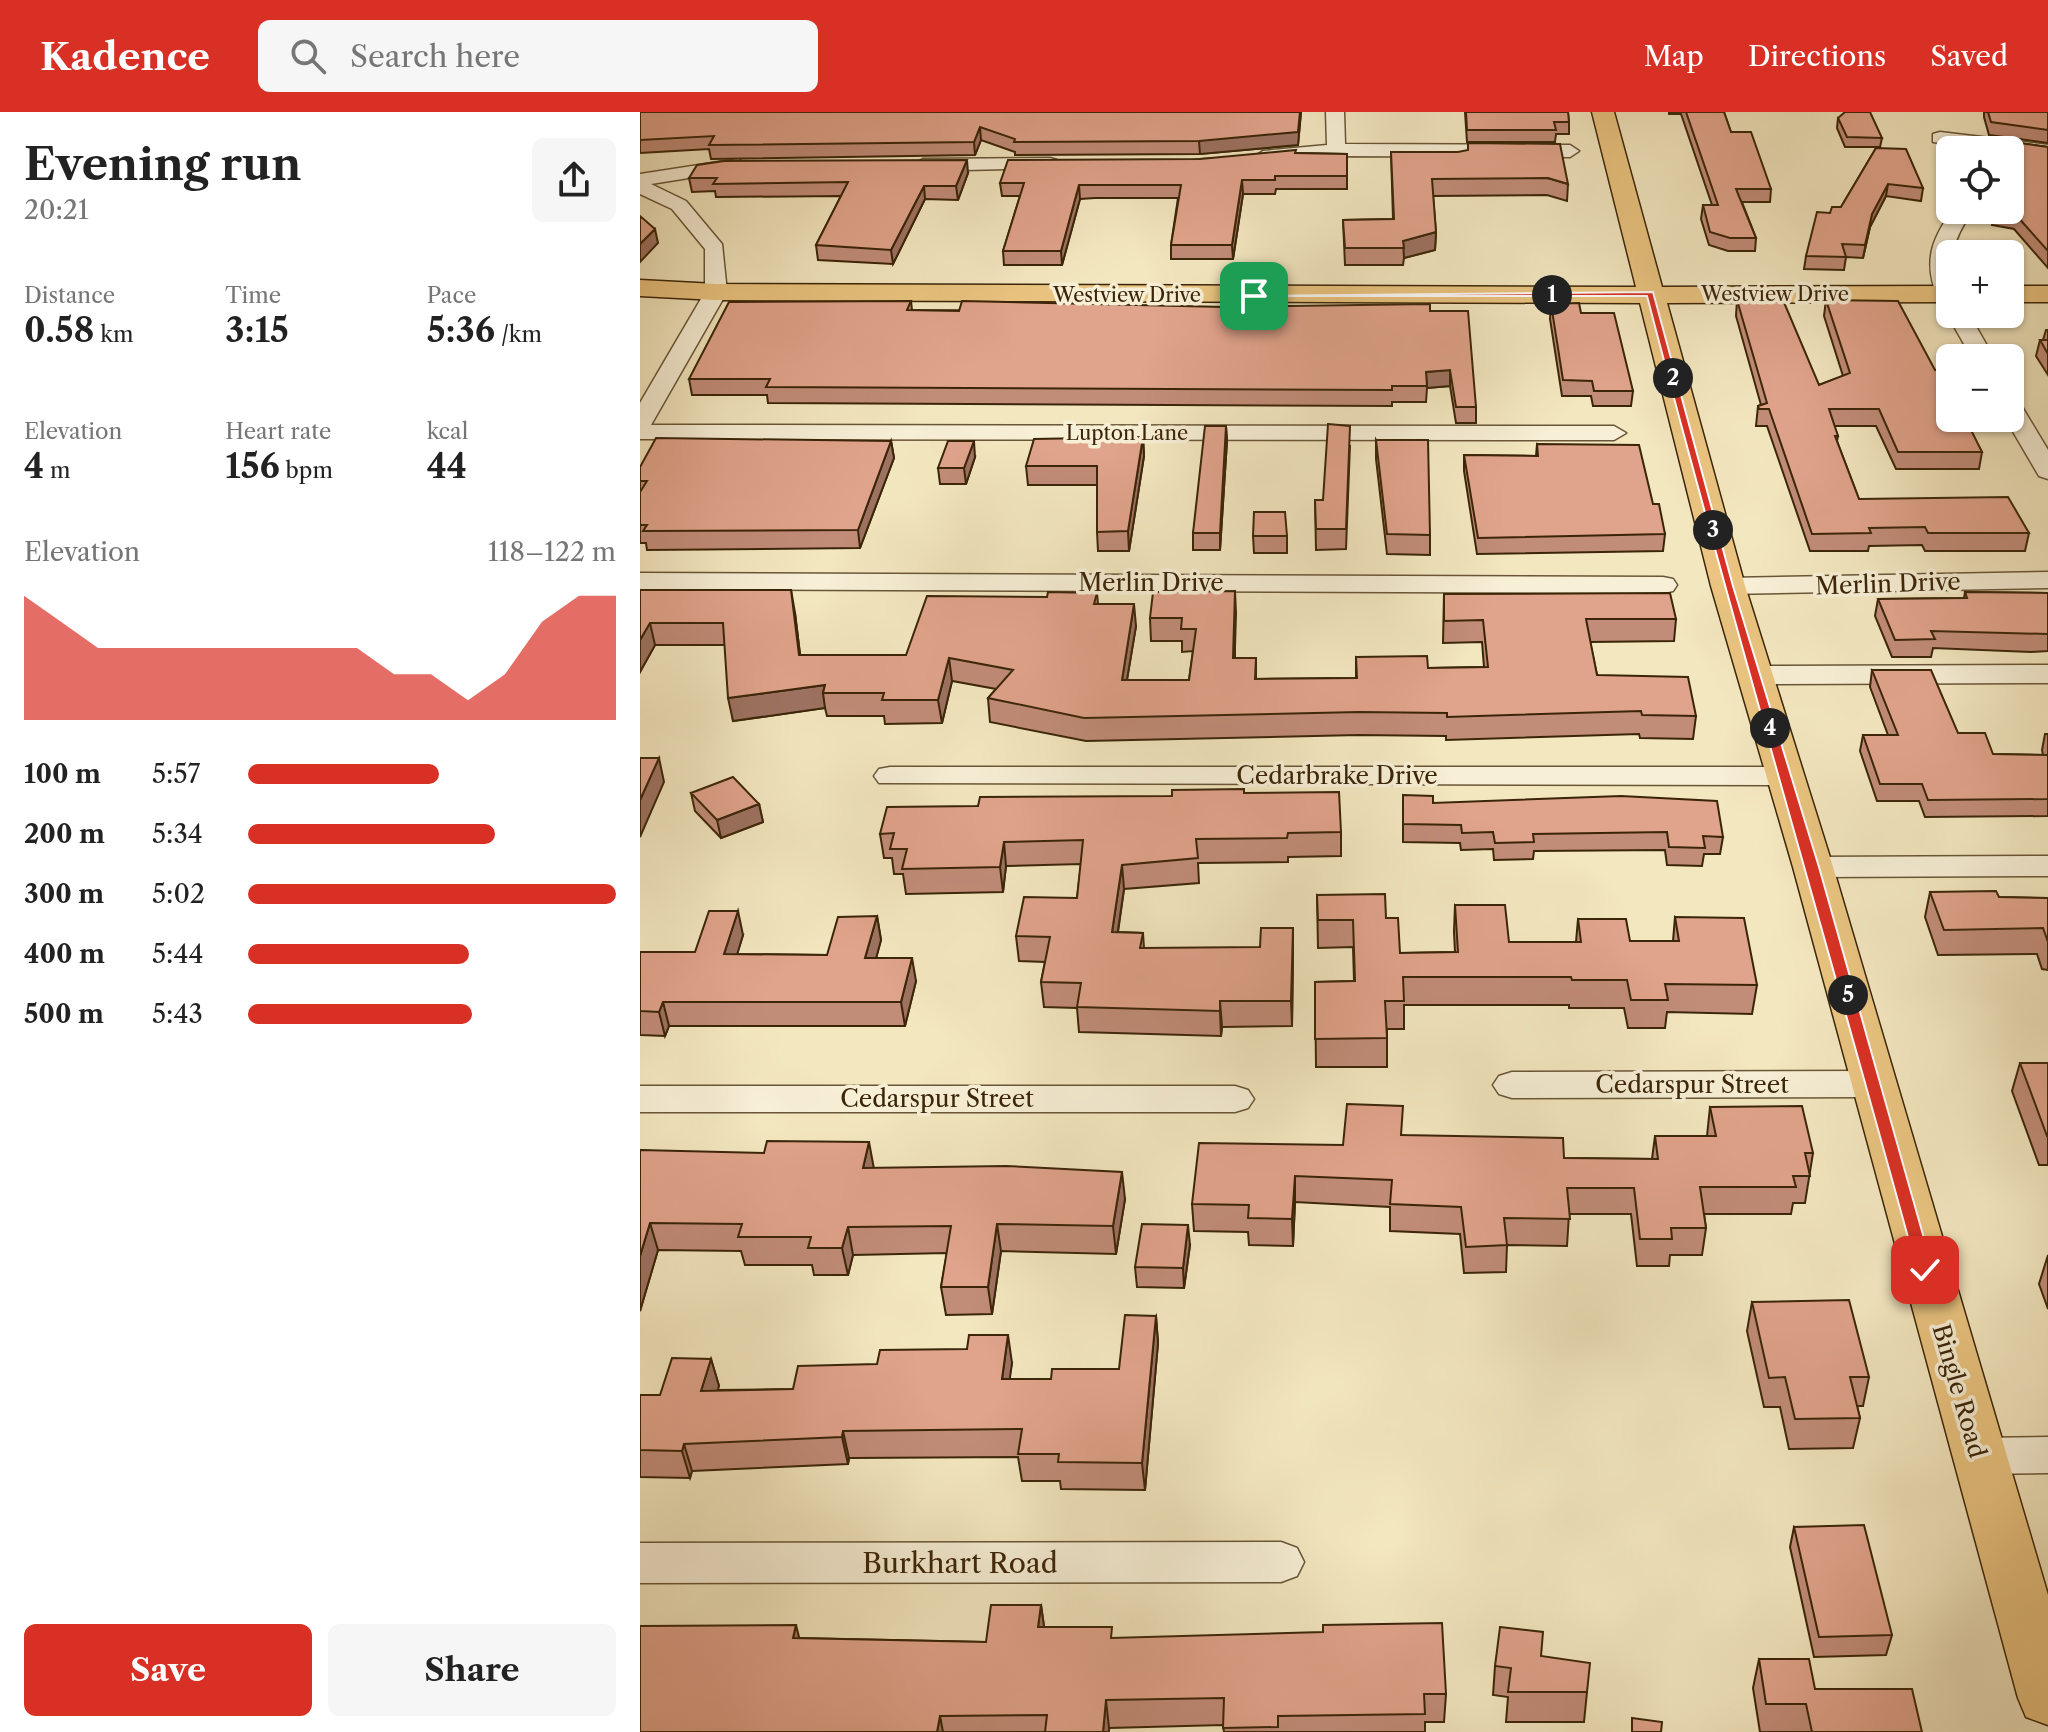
<!DOCTYPE html>
<html lang="en">
<head>
<meta charset="utf-8">
<style>
  body { margin:0; font-family:"Libre Caslon Text",serif; background:#f6f6f6; color:#222; height:100vh; display:flex; flex-direction:column; font-size:30px; white-space:nowrap }
  * { box-sizing:border-box; margin:0 }
  p { font-size:26px; color:#767676 }
  .icon { flex:none; width:44px; height:44px; fill:none; stroke:currentColor; stroke-width:2; stroke-linecap:round; stroke-linejoin:round }
  .map { position:relative; flex:1; overflow:hidden }
  .details { display:flex; flex-direction:column; background:#fff; width:640px }
  .details>* { flex:none }
  .buttons { position:absolute; left:1296px; top:24px; display:grid; gap:16px }
  .buttons a { display:grid; place-items:center; width:88px; height:88px; border-radius:12px; background:#fff; box-shadow:0 2px 6px #0004; font-size:40px }
  .pin { position:absolute; display:grid; place-items:center; width:68px; height:68px; color:#fff; margin:-34px; border-radius:16px; box-shadow:0 4px 12px #0006 }
  .km { position:absolute; width:40px; height:40px; margin:-20px; border-radius:50%; background:#222; color:#fff; font-size:22px; line-height:40px; text-align:center }
  .round { display:grid; place-items:center; flex:none; width:84px; height:84px; border-radius:12px; background:#f6f6f6 }
  .overview { display:flex; align-items:center; justify-content:space-between; height:136px; padding:0 24px }
  h1 { font-size:44px; font-weight:700; line-height:60px }
  .stats { display:grid; grid-template-columns:repeat(3,1fr); gap:12px; height:136px; padding:8px 24px }
  .stats div { display:grid; align-content:center }
  .stats b { font-size:34px; font-weight:700 }
  .stats small { font-size:22px; font-weight:400 }
  .stats p { font-size:22px }
  .chart { height:224px; padding:16px 24px }
  .chart p { display:flex; justify-content:space-between }
  .chart svg { width:100%; height:144px; margin-top:8px; fill:#d93025; opacity:.7 }
  .button { display:flex; gap:16px; margin-top:auto; padding:16px 24px }
  .button a { flex:1; height:92px; border-radius:12px; background:#d93025; color:#fff; font-size:32px; font-weight:700; line-height:92px; text-align:center }
  .button a+a { background:#f6f6f6; color:#222 }
  ul { padding:0 24px; list-style:none; font-size:26px }
  li { display:grid; grid-template-columns:128px 96px 1fr; align-items:center; height:60px }
  li i { height:20px; border-radius:10px; background:#d93025 }
  header { display:flex; align-items:center; gap:48px; box-sizing:border-box; height:112px; padding:0 40px; background:#d93025; color:#fff }
  header strong { font-size:38px }
  nav { display:flex; gap:44px; margin-inline-start:auto; font-size:28px }
  .search { width:560px; height:72px; background:#f6f6f6; display:flex; align-items:center; gap:20px; box-sizing:border-box; padding:0 28px; border-radius:12px; color:#767676; font-size:30px }
  main { display:flex; flex:1; min-height:0 }
  .map>svg:first-child { display:block }
  .lines { fill:none; stroke-linecap:round; stroke-linejoin:round }
  .minor-casing { stroke:#695636; stroke-width:3 }
  .major-casing { stroke:#3b2508; stroke-width:3 }
  .minor { fill:#f7efd6; fill-rule:evenodd }
  .major { fill:#eac480; fill-rule:evenodd }
  .wall { fill:#c18c78; stroke:#3b2508; stroke-width:2 }
  .shaded-wall { fill:#9d7261; stroke:#3b2508; stroke-width:2 }
  .building { fill:#e0a38b; stroke:#3b2508; stroke-width:2 }
  .route { fill:#d93025; stroke:#fff; stroke-width:2 }
  .labels { text-anchor:middle; stroke-width:7; stroke-linejoin:round; paint-order:stroke }
  .far-street-label { font-size:20px; fill:#3b2508; stroke:#f7efd6 }
  .street-label { font-size:24px; fill:#3b2508; stroke:#f7efd6 }
  .near-street-label { font-size:28px; fill:#3b2508; stroke:#f7efd6 }
</style>
</head>
<body>
<header>
<strong>Kadence</strong>
<div class="search"><svg class="icon" aria-label="search" viewBox="0 0 24 24"><circle cx="10" cy="10" r="6"/><path d="M15 15l6 6"/></svg>Search here</div>
<nav><a>Map</a><a>Directions</a><a>Saved</a></nav>
</header>
<main>
<section class="details">
<div class="overview"><div><h1>Evening run</h1><p>20:21</p></div><a class="round"><svg class="icon" aria-label="share" viewBox="0 0 24 24"><path d="M12 15V3M7 8l5-5 5 5M5 13v7h14v-7"/></svg></a></div>
<div class="stats">
<div><p>Distance</p><b>0.58<small> km</small></b></div>
<div><p>Time</p><b>3:15</b></div>
<div><p>Pace</p><b>5:36<small> /km</small></b></div>
</div>
<div class="stats">
<div><p>Elevation</p><b>4<small> m</small></b></div>
<div><p>Heart rate</p><b>156<small> bpm</small></b></div>
<div><p>kcal</p><b>44</b></div>
</div>
<div class="chart"><p><span>Elevation</span>118–122 m</p>
<svg viewBox="0 0 160 44" preserveAspectRatio="none"><path d="M0 44V6L10 14L20 22L30 22L40 22L50 22L60 22L70 22L80 22L90 22L100 30L110 30L120 38L130 30L140 14L150 6L160 6V44z"/></svg>
</div>
<ul>
<li><b>100 m</b>5:57<i style="width:52%"></i></li>
<li><b>200 m</b>5:34<i style="width:67%"></i></li>
<li><b>300 m</b>5:02<i style="width:100%"></i></li>
<li><b>400 m</b>5:44<i style="width:60%"></i></li>
<li><b>500 m</b>5:43<i style="width:61%"></i></li>
</ul>
<div class="button"><a>Save</a><a>Share</a></div>
</section>
<div class="map">
<svg width="1408" height="1620" viewBox="0 0 1408 1620">
  <rect width="100%" height="100%" fill="#f3e7c0"/>
  <filter id="stains"><feTurbulence type="fractalNoise" baseFrequency=".0025" numOctaves="4"/><feColorMatrix values="0 0 0 0 .2 0 0 0 0 .09 0 0 0 0 .02 0 0 0 .5 -.17"/></filter>
  <radialGradient id="worn" r=".72"><stop offset=".6" stop-color="#630" stop-opacity="0"/><stop offset="1" stop-color="#630" stop-opacity=".3"/></radialGradient>
  <g class="lines">
    <!-- minor casing -->
    <g class="minor-casing">
      <path id="minor" d="M686,0h18l1,32 225,1 9,6 -9,6 -234,-1 -73,7 -9,-6 9,-6 64,-6z
        M1300,20l108,13v12l-115,-15v-8z
        M410,46l7,2v8l-134,3 -10,-6 10,-6z
        M98,47l10,6 -3,4 -94,15 35,17 36,43 5,48 -76,133 963,1 12,7 -12,7 -974,-1v-36l65,-111v-43l-33,-40 -32,-15v-20z
        M1313,98h20c-25,36 -23,54 -23,97l-11,-7c-16,-35 -9,-60 14,-90z
        M1310,198v4h19l25,44h-22l-25,-44z
        M1370,286l8,2 30,50v29l-9,-3 -34,-58h5z
        M1408,460v16l-320,6 -10,-2 -4,-6 4,-6 10,-2z
        M0,461l1023,4 10,2 4,6 -4,6 -10,2 -1023,-4z
        M1408,553v18l-294,1 -10,-3 -5,-6 5,-6 10,-3z
        M250,655h894l11,2 5,7 -5,7 -11,2 -905,-2 -5,-7 5,-7z
        M1408,744v20l-235,1 -12,-3 -4,-7 4,-7 12,-3z
        M1233,959l13,4 6,9 -6,9 -13,4 -361,1 -13,-4 -6,-9 6,-9 13,-4z
        M0,974h595l13,4 6,9 -6,9 -13,4h-595z
        M1408,1325v36l-71,1 -16,-5 -6,-13 6,-13 16,-5z
        M641,1430l16,6 7,14 -7,14 -16,6 -641,1v-40z"/>
    </g>
    <!-- major casing -->
    <g class="major-casing">
      <path id="major" d="M952,0h22l48,175 288,-1v16l-283,1 78,283 88,281 215,728v130l-22,-8 -8,-19 -225,-831 -82,-281 -71,-283 -924,-3 -76,-4v-16l76,4 920,3z
        M1370,174h38v16h-38z"/>
    </g>
    <!-- minor -->
    <use href="#minor" class="minor"/>
    <!-- major -->
    <use href="#major" class="major"/>
  </g>
  <!-- wall -->
  <path class="wall" d="M0,0h661l-3,33 -98,9 -185,1v-3l-34,-12 -6,15 -264,4 -2,-10 -69,4z
    M825,0h103l1,10v12h-13l-1,8h-88z
    M1029,0h55l7,20 40,57 -1,13h-28l14,36 -1,13h-27l-19,-6 -8,-26 2,-14h9l-31,-91h-12z
    M1344,0h64v31l-59,-8 -5,-18z
    M1198,6l44,20 -2,9h-35l-8,-19z
    M1357,28l51,7v121l-34,-39 -22,-4 2,-13 16,-2v-60h-15z
    M1236,36l47,40 -2,13 -35,-5 -16,31 -7,31 -17,-1 -2,13 -40,-1 2,-13 24,-43 11,-6z
    M751,40h67l110,32 -1,17 -20,-6 -114,1 3,36 -1,18 -31,8 -1,7h-58l-2,-45 50,-1z
    M656,41l51,1v35h-71l-1,5h-32l-10,65h-62v-14l7,-47h-83l-15,1 -18,66h-58l-1,-14 17,-55h-18l-2,-13 200,-24z
    M328,61l-10,27 -33,-1 -32,65 -75,-4 -2,-15 25,-49 -125,1 -1,-6 -23,1 -3,-14z
    M1097,188l82,85 24,-9 -19,-60 2,-16 109,70 47,82 -3,17h-83l-20,-43h-42l4,10 -1,5 22,58 170,34 -4,18h-100l-3,-6 -53,1 -1,5h-58l-43,-125h-11l2,-20 3,-1 -25,-89z
    M271,189l1,9 518,1 46,96v16h-20l-6,-37 -23,2 -1,14h-34v4l-624,-3 -1,-8h-75l-3,-16z
    M911,192l30,9 52,78 -2,15h-38l-2,-10h-29l-12,-77z
    M1406,218h2v45l-12,-19 4,-16h3z
    M586,314l1,15 -7,109h-27v-17z
    M503,325l1,19 -15,95h-31l-1,-19v-47h-69l-2,-19z
    M736,328l54,95v20l-43,-1 -11,-95z
    M251,329l3,17 -34,90 -213,2 -1,-7h-6v-76z
    M897,332l116,60 12,30 -2,17 -186,3 -13,-83v-16l72,1z
    M710,333l-4,104 -30,1 -1,-50h8z
    M335,345l-9,27h-26l-2,-16z
    M613,424h34v17h-33z
    M0,478l155,23 5,42h106l141,-58 50,-4 1,11 38,22 -9,54h62l4,-29 -11,1v-11h-31l-1,-23 85,-27v67h21v21l100,-1v-21l72,11 56,-1 -2,-25 -39,1 1,-49 232,25 -2,22 -84,1 7,33 99,41 -3,23 -53,-1 -1,-4 -193,6v-4l-87,-1 -273,6 -96,-19 -2,-24 8,-9 -44,-8 -10,42 -57,1 -1,-8h-57l-2,-8 -92,13 -8,-76h-70l-15,27z
    M1325,480l83,1v58l-17,1 -98,-4 -2,9h-39l-17,-41 3,-17 86,-1z
    M1232,558l86,63 35,21 50,1 -1,-5 3,-16h3v82l-123,1 -6,-16h-42l-17,-50 3,-16h25l-18,-48z
    M51,681l68,11 4,18 -42,16 -26,-27z
    M604,681l97,39v24l-53,1v5l-90,1 1,20 -75,6 -6,43 25,1 1,15 149,5 -1,73 -70,1 -1,9 -142,-4 -2,-24 -33,-1 -3,-25 4,-20 -26,-1 -3,-25 61,-38 4,-34 -75,2 -3,26 -97,2 -3,-20h-9l-2,-16h-8l-4,-24 98,-28z
    M763,683l30,8 290,34 -3,17h-16l-2,12 -35,-1 -2,-15 -131,1 -1,8 -39,1 -1,-11 -32,1 -1,-7 -57,-1z
    M1290,780l69,5 49,1v72l-6,-1 -5,-15 -99,1 -13,-38z
    M677,783l69,23 14,35 55,-1 -1,-20 1,-27 54,37h67l2,-23 52,22h43l2,-24 82,68 -5,29 -85,-2 -2,16h-37l-4,-20h-55v-3h-165v24h-17v38h-71l-1,-85 39,-1 -1,-34 -35,1z
    M237,804l4,24 -5,18 40,23 -11,45h-236l-4,10 -25,-1v-83h55l48,-17 -6,19 90,1z
    M1380,951h28v102h-9l-27,-74z
    M1070,995l103,46 -8,50h-12l-2,11h-87l2,14 -4,27h-32l-1,11h-32l-6,-52h-62l-2,32 -60,-1 -1,27 -42,1 -4,-39 -70,-3v-24l-95,-5 -2,44 -44,-1 -1,-13 -54,-1 -2,-27 151,-59 59,-10 162,23 88,1 3,-23h52z
    M0,1038l234,18 251,31 -9,55 -115,-3 -9,63 -46,1 -5,-28 6,-34 -94,2 -5,20h-34l-2,-10h-67l-4,-14 -83,-1 -18,61z
    M550,1133l-6,43 -47,-1 -2,-20z
    M1408,1143v54l-9,-25z
    M1112,1190l117,75 -6,29h-6l3,12 -7,30 -64,1 -9,-42h-16l-17,-76z
    M516,1204l2,27 -13,147 -84,-1 -1,-8h-38l-4,-24 -169,1 -1,6 -156,7 -2,7 -50,-1v-82h20l51,-36 8,27 -2,4 76,-1 219,-26 -3,16h42l68,-10z
    M1154,1415l98,108 -6,20 -72,2 -24,-110z
    M401,1493l3,22 402,67 -2,28h-19v10h-201l-1,-7 -114,3v4h-469l159,-94 187,4z
    M901,1544l46,36 -3,30h-78l2,-25 -15,-2 2,-29z
    M1119,1547l56,30 107,43h-162l-7,-44z"/>
  <!-- shaded-wall -->
  <path class="shaded-wall" d="M661,0l-3,33 -98,9 -1,-13z
    M340,15l1,13 -6,15 -1,-13z
    M327,48l1,13 -10,27 -2,-14z
    M602,68l1,14 -10,65 -1,-14z
    M1248,72l-2,12 -16,31 -7,31 9,-44z
    M439,73l1,14 -18,66 -1,-14z
    M284,74l1,13 -32,65 -2,-14z
    M15,117l3,14 -18,19v-18z
    M796,120l-1,18 -31,8 -1,-17z
    M810,258v16l-23,2 -1,-16z
    M586,314l1,15 -7,109v-17z
    M503,325l1,19 -15,95 -1,-20z
    M251,329l3,17 -34,90 -2,-18z
    M334,329l1,16 -9,27 -2,-16z
    M151,478l4,23 8,65 -4,-23z
    M595,479l1,22 -2,68 -1,-23z
    M494,492l2,22 -13,77 -1,-23z
    M10,511l5,22 -15,27v-32z
    M309,546l3,23 -10,42 -4,-23z
    M185,573l-2,8 2,15 -92,13 -5,-23z
    M19,646l5,24 -24,55v-37z
    M119,692l4,18 -42,16 -4,-18z
    M364,730l2,24 -3,26 -3,-25z
    M482,753l2,24 -10,68 -2,-25z
    M98,799l5,24 -13,43 -6,-24z
    M237,804l4,24 -11,41 -5,-23z
    M653,816v25l-1,73 -1,-25z
    M272,846l4,23 -11,45 -4,-24z
    M580,889l2,26 -1,9 -1,-25z
    M23,890l6,24 -4,10 -6,-24z
    M229,1030l5,27 -11,-1z
    M482,1060l3,27 -9,55 -3,-28z
    M655,1064v26l-2,44 -1,-27z
    M10,1111l8,27 -18,61v-55z
    M357,1112l4,27 -9,63 -4,-27z
    M548,1113l2,20 -6,43 -1,-20z
    M208,1115l5,28 -5,20 -6,-27z
    M516,1204l2,27 -13,147 -3,-27z
    M368,1223l4,28 -6,43 -4,-27z
    M71,1247l8,27 -10,32 -8,-27z
    M203,1319l6,27 -1,6 -6,-27z
    M44,1332l8,27 -2,7 -8,-27z
    M401,1493l4,28 -7,-6z
    M156,1513l7,28 -10,-15z
    M466,1588l3,28v4h-6z
    M300,1604l3,16h-6z"/>
  <!-- building -->
  <path class="building" d="M0,0h660l-2,20 -99,9 -185,1 1,-3 -35,-12 -6,15 -265,3 5,-9 -74,4z
    M826,0h102l1,10h-15l2,8h-89z
    M1046,0h38l7,20h20l20,57h-35l20,49h-26l-20,-6 -7,-27h15z
    M1205,0h25l12,26 -35,-1 -9,-19z
    M1348,0h60v18l-57,-8z
    M1357,28l51,7v104l-32,-36 -22,-3 2,-2h14v-19l2,-2 -2,-7v-32h-10z
    M828,31l92,1 8,40 -20,-6 -116,1 4,53 -33,9 1,7h-59l-2,-28 51,-1 -3,-67h67l10,-2z
    M1236,36l30,1 17,39 -35,-4 -16,30 -7,31 -23,-1 4,13 -40,-1 11,-44 13,1 2,-6h9z
    M656,38l-1,3 52,1v22h-72v4h-33l-10,65h-61l10,-60h-102l-18,66h-58l21,-68h-24l8,-23 192,-1z
    M327,48l-11,26h-32l-33,64 -75,-5 32,-63 -135,2 4,-6h-28l8,-13 27,-4z
    M0,104l15,13 -15,15z
    M1097,188h46l36,85 31,-12 -24,-73 72,1 37,69h5l10,19v29h15l17,34h-84l-19,-43h-50l9,27h-3l24,63 149,-2 21,36h-101l-3,-6 -56,1 2,5 -59,1 -43,-125h-10l-1,-3 9,-3z
    M271,189l-4,9 52,1 3,-10 263,6 205,-3v7h38l8,96h-20l-6,-37 -24,2 1,14h-35v4l-626,-3 4,-8h-81l40,-77z
    M939,191l2,10h33l19,78h-39l-2,-10 -29,-1 -12,-76z
    M1400,228h8v14z
    M688,312l22,2 -4,103h-30l-1,-29h8z
    M565,314h21l-6,107h-27z
    M503,325l-15,94 -31,1v-66h-71l8,-27z
    M16,326l235,3 -33,89 -215,1 4,-6h-7v-33l7,-11h-7v-14z
    M736,328h52l2,95 -43,-1z
    M308,329h26l-10,27h-26z
    M897,332l102,1 14,59h6l6,30 -187,4 -14,-83 74,1z
    M614,400h31l2,24h-34z
    M0,478h151l8,65h107l21,-59 120,1 1,-5 49,1 -3,11h40l-12,76h67l7,-51h-15l1,-11h-32l3,-26 82,-1 -2,67h23l-1,21 102,-1 -1,-21 71,-1 1,12 60,-1 -5,-47 -39,1v-27l226,-1 6,26h-90l11,56 91,2 8,39 -54,-1 -1,-4 -194,6v-4l-88,-1 -275,6 -96,-20 25,-28 -64,-12 -11,42h-56l2,-7h-61l2,-8 -97,13 -5,-75h-73l-10,17z
    M1325,480l83,1v41l-117,-3 4,8 -40,1 -17,-41 89,-1z
    M1232,558h59l27,63h27l8,21 55,1v44l-120,1 -6,-16h-42l-17,-49h35z
    M0,646h19l-19,42z
    M93,665l26,27 -42,16 -26,-27z
    M604,677v4l95,-1 2,40 -53,1 -1,5 -91,1 2,19 -76,7 -10,67 31,1 -3,15 120,-1 1,-19h32l-2,73h-71v10l-143,-4 4,-24 -40,-1 9,-45 -34,-1 8,-39 53,1 6,-58 -79,2 -4,25 -98,2 5,-20h-17l4,-16 -14,1 7,-27 91,-1 2,-9 192,-1v-6z
    M763,683l30,1v7l188,-7 96,5 6,36 -20,-1 2,12 -36,-1 -2,-15 -134,2 1,8 -39,1 -2,-11 -31,1 -1,-8 -58,-1z
    M1356,779l3,6 49,1v44l-5,-14 -99,2 -14,-38z
    M745,782l1,24h12l2,35 58,-1 -3,-47h50l4,37h72l-3,-23h48l4,22h49l-4,-24 69,1 13,67 -92,-1 3,16h-37l-4,-20h-55l-1,-3h-168l1,24h-19l2,37 -72,1v-57l40,-1 -2,-61h-35l-1,-25z
    M69,799h29l-14,43 103,1 11,-38 39,-1 -12,42h47l-11,44h-238l-4,10 -19,-1v-59h55z
    M1380,951h28v73h-1z
    M707,992l56,2 -2,29 162,3 1,20 94,1 -3,-23h61l-6,-29 92,-1 11,47h-8l5,23h-17l3,11h-96l6,41h-35l1,11h-32l-6,-51h-67l3,31 -66,-1 3,27 -41,2 -5,-40 -71,-3 2,-24 -97,-4 -3,43 -44,-1 1,-13 -57,-1 7,-61 144,2z
    M127,1029l102,1 -6,26 143,-2 116,6 -9,54 -116,-2 -9,63h-47l10,-61 -103,1 -6,21h-34l3,-11h-73l4,-13 -92,-1 -10,33v-106l124,3z
    M502,1112l46,1 -5,43 -48,-1z
    M1209,1188l20,77h-19l10,41 -65,1 -10,-42 -16,1 -17,-76z
    M485,1203l31,1 -14,147 -84,-1 1,-8h-41l4,-25 -179,2 -1,6 -158,7 -2,7 -42,-1v-55h20l12,-37 39,1 -10,32 92,-2 5,-23 79,-2 3,-14 87,-1 2,-14h39l-6,44h49l1,-10h67z
    M1224,1413l28,110 -73,2 -25,-110z
    M351,1493h50l-3,22h74l-1,11 212,-6v-7l119,-2 4,71h-22l1,20 -147,2v11l-55,1 1,-30 -118,2 -3,32h-58l2,-17 -107,1 -3,16h-297v-106l156,-1 -3,13 193,4z
    M860,1515l43,5 -2,24 49,7 -3,29h-79l3,-24 -16,-2z
    M1119,1547h50l6,30h97l10,43h-110l-6,-28h-40z
    M992,1606l30,4 -1,10h-29z"/>
  <!-- route -->
  <path class="route" d="M1013,180l80,294 86,281 114,403 -8,6 -8,-6c-89,-325 -185,-648 -270,-974h-397z"/>
  <g class="labels">
    <!-- far-street labels -->
    <g class="far-street-label">
      <text x="1135" y="189">Westview Drive</text>
      <text x="487" y="190">Westview Drive</text>
      <text x="487" y="328">Lupton Lane</text>
    </g>
    <!-- street labels -->
    <g class="street-label">
      <text x="511" y="479">Merlin Drive</text>
      <text transform="translate(1248 472) rotate(-2)" y="8">Merlin Drive</text>
      <text x="697" y="672">Cedarbrake Drive</text>
      <text x="1052" y="981">Cedarspur Street</text>
      <text x="297" y="995">Cedarspur Street</text>
      <text transform="translate(1319 1279) rotate(74)" y="8">Bingle Road</text>
    </g>
    <!-- near-street labels -->
    <g class="near-street-label">
      <text x="320" y="1461">Burkhart Road</text>
    </g>
  </g>
  <rect width="100%" height="100%" filter="url(#stains)"/>
  <rect width="100%" height="100%" fill="url(#worn)"/>
</svg>
<div class="buttons">
<a><svg class="icon" aria-label="locate" viewBox="0 0 24 24"><circle cx="12" cy="12" r="6"/><path d="M12 2v4M12 18v4M2 12h4M18 12h4"/></svg></a>
<a>+</a>
<a>−</a>
</div>
<div class="pin" style="left:614px;top:184px;background:#1e9e55"><svg class="icon" aria-label="arrive" viewBox="0 0 24 24"><path d="M6 21V4h12l-3 4 3 4H6"/></svg></div>
<div class="pin" style="left:1285px;top:1158px;background:#d93025"><svg class="icon" aria-label="check" viewBox="0 0 24 24"><path d="M5 12l5 5 9-10"/></svg></div>
<b class="km" style="left:912px;top:183px">1</b>
<b class="km" style="left:1033px;top:266px">2</b>
<b class="km" style="left:1073px;top:418px">3</b>
<b class="km" style="left:1130px;top:616px">4</b>
<b class="km" style="left:1208px;top:883px">5</b>
</div>
</main>
</body>
</html>
